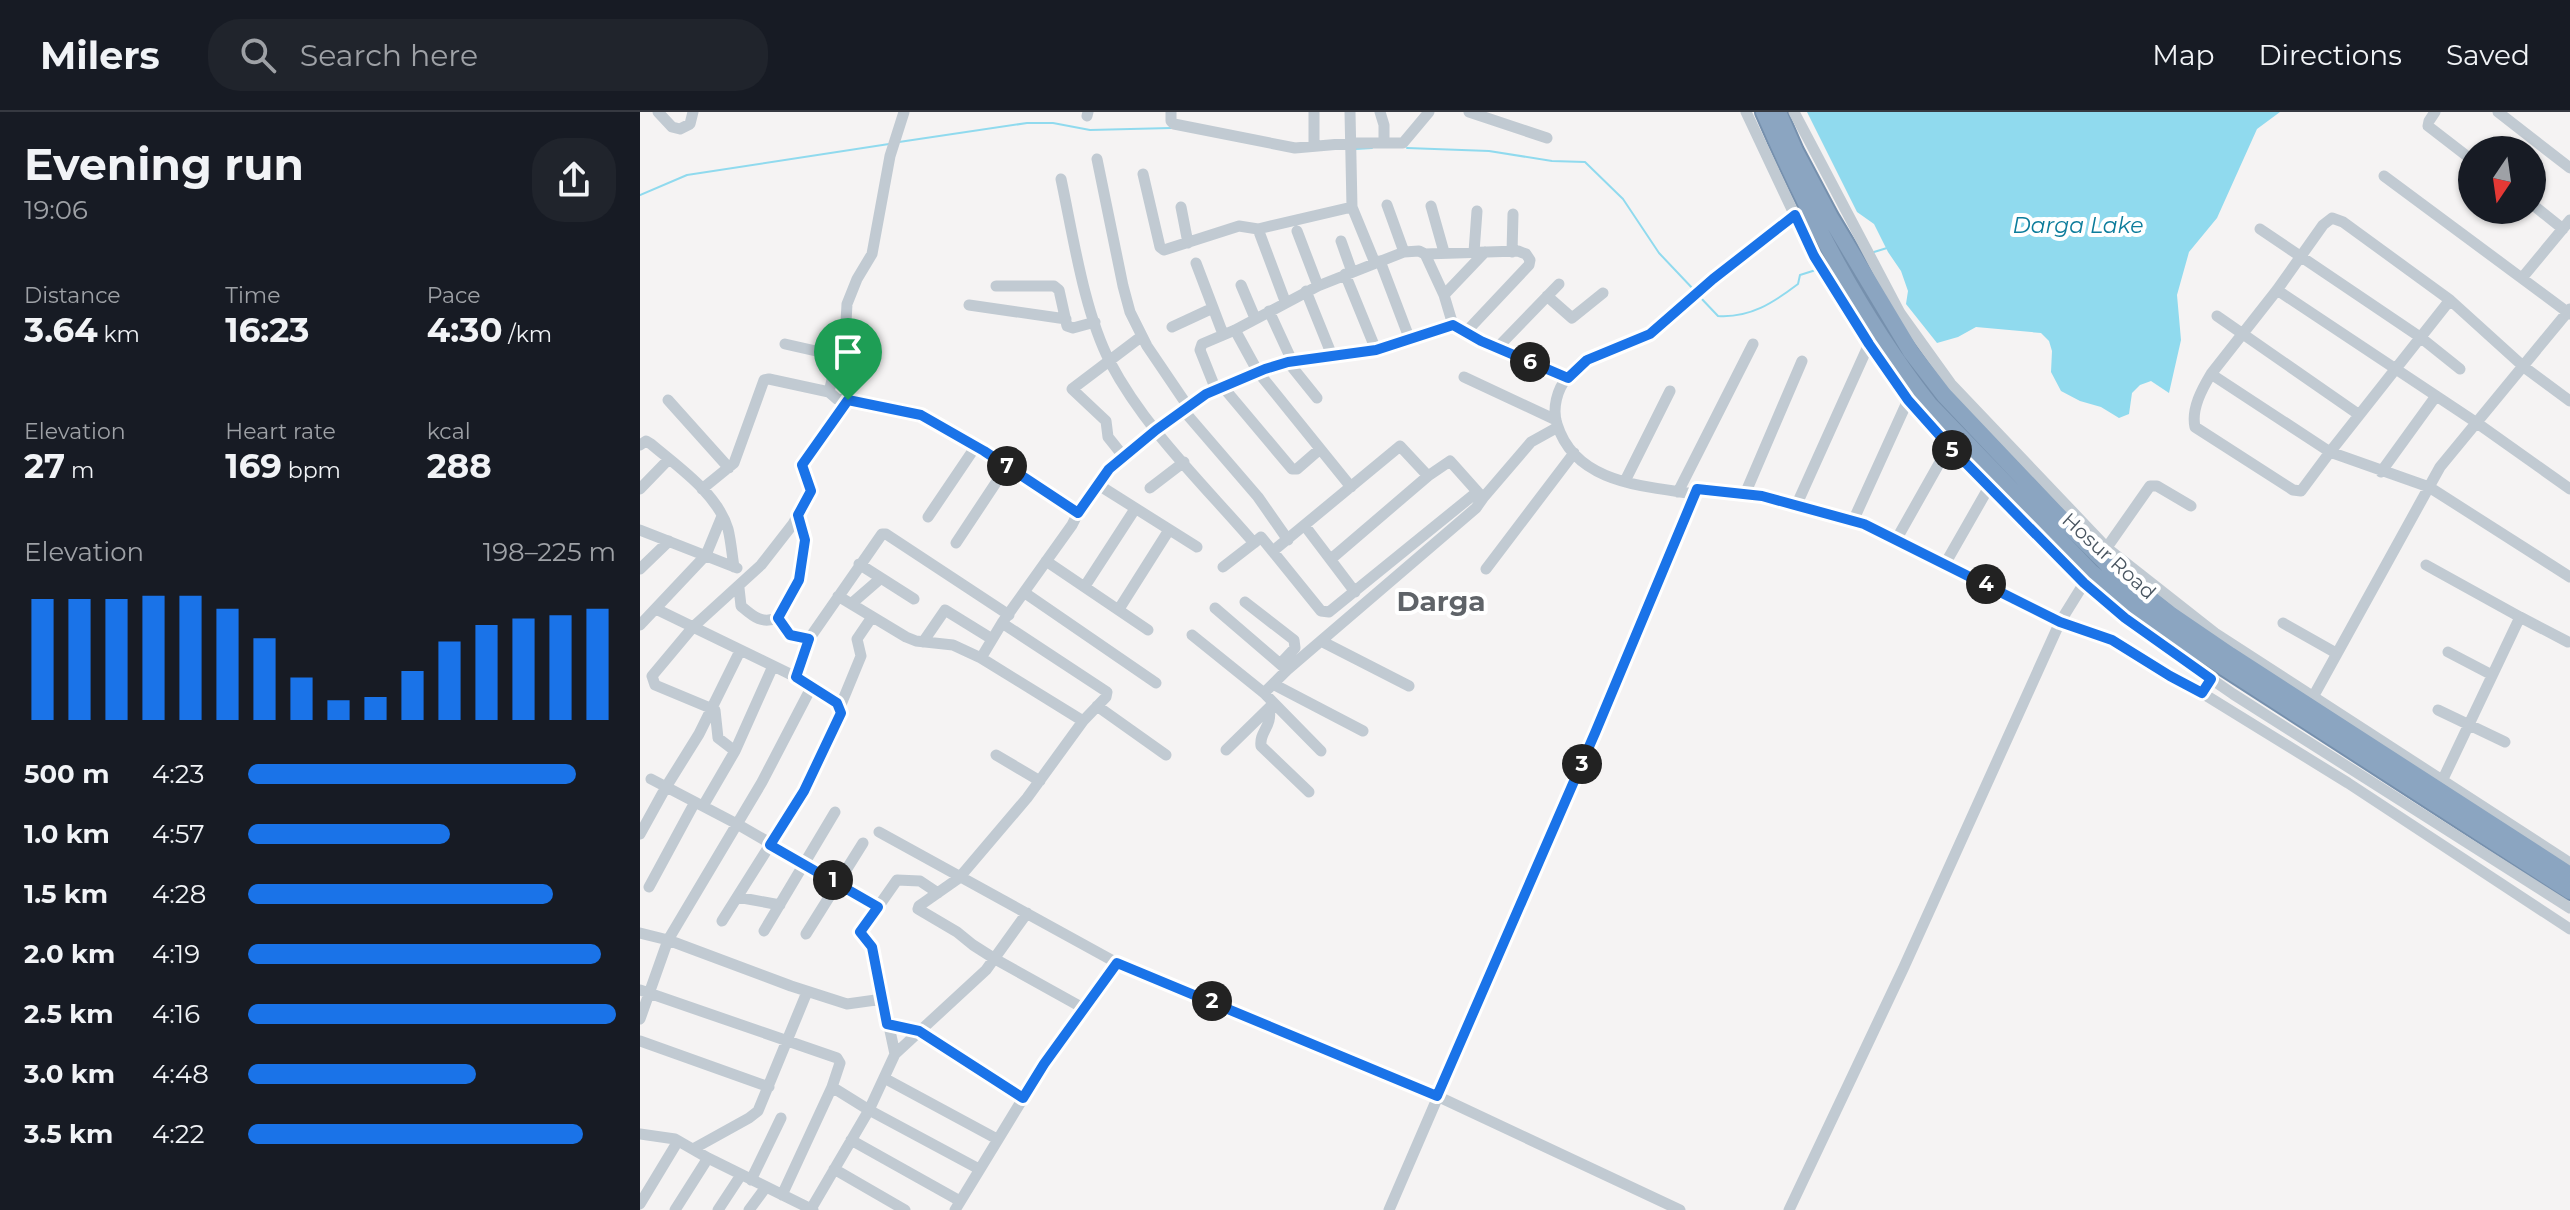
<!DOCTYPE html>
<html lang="en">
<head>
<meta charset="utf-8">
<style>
  body { margin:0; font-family:Montserrat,sans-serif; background:#20242c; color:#f1f3f6; height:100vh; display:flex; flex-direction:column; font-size:30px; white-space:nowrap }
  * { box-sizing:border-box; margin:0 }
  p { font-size:26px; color:#9ea1a6 }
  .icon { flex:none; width:44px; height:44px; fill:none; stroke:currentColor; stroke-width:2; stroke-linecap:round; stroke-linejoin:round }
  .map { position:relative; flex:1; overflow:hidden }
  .details { display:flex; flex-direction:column; background:#171b24; width:640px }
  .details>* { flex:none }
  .needle { width:52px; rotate:193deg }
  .buttons { position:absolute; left:1818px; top:24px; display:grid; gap:16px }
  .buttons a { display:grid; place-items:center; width:88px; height:88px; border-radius:50%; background:#171b24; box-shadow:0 2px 6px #0004; font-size:40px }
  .pin { position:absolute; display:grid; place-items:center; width:68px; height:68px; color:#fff; margin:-82px -34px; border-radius:50% 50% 50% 0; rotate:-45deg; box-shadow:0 0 8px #0007 }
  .pin .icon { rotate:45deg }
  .km { position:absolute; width:40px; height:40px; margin:-20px; border-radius:50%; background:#222; color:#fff; font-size:22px; line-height:40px; text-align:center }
  .round { display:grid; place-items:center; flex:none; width:84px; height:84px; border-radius:32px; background:#20242c }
  .headline { display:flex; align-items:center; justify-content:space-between; height:136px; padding:0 24px }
  h1 { font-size:44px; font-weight:700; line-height:60px }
  .figures { display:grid; grid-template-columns:repeat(3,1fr); gap:12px; height:136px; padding:8px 24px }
  .figures div { display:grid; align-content:center }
  .figures b { font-size:34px; font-weight:700 }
  .figures small { font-size:22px; font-weight:400 }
  .figures p { font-size:22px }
  .chart { height:224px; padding:16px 24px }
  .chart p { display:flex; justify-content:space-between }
  .chart svg { width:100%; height:144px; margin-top:8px; stroke:#1a73e8; stroke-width:6 }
  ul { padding:0 24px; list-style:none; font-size:26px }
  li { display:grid; grid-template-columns:128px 96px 1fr; align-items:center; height:60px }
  li i { height:20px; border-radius:10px; background:#1a73e8 }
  header { display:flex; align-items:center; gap:48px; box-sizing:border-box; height:112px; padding:0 40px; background:#171b24; border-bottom:2px solid #363941 }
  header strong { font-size:38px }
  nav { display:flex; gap:44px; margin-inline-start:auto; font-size:28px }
  .search { width:560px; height:72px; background:#20242c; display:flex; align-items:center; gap:20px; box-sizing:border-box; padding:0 28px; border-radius:32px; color:#9ea1a6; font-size:30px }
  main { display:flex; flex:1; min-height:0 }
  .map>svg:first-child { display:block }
  .water { fill:#90daee }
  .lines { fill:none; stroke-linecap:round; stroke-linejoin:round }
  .stream { stroke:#90daee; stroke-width:2 }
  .highway-casing { stroke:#7690ad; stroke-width:20 }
  .minor { stroke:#c1cad2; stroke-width:11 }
  .highway { stroke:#8ba5c1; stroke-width:16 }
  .route-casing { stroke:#fff; stroke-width:16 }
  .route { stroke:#1a73e8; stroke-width:10 }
  .labels { text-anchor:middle; stroke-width:8; stroke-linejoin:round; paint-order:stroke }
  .street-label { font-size:20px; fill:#4a5661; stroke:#fff }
  .water-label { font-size:22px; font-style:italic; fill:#0c7c9b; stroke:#fff }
  .district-label { font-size:28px; font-weight:bold; fill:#5f6368; stroke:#fff }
</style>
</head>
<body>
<header>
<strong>Milers</strong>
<div class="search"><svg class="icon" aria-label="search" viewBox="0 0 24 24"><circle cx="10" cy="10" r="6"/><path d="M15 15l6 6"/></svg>Search here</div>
<nav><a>Map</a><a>Directions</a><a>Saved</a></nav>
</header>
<main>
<section class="details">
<div class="headline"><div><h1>Evening run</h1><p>19:06</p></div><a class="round"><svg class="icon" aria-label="share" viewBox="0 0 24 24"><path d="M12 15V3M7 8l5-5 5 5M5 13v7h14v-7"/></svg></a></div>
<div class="figures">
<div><p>Distance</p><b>3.64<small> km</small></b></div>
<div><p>Time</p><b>16:23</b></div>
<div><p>Pace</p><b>4:30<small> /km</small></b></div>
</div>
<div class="figures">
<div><p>Elevation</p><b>27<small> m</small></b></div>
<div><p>Heart rate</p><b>169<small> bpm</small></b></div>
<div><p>kcal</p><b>288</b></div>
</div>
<div class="chart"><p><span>Elevation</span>198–225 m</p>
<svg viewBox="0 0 160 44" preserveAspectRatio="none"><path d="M5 44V7M15 44V7M25 44V7M35 44V6M45 44V6M55 44V10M65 44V19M75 44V31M85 44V38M95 44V37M105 44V29M115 44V20M125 44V15M135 44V13M145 44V12M155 44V10"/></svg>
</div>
<ul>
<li><b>500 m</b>4:23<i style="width:89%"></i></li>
<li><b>1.0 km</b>4:57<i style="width:55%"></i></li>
<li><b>1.5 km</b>4:28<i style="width:83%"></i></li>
<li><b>2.0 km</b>4:19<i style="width:96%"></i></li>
<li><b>2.5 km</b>4:16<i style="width:100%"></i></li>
<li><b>3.0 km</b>4:48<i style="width:62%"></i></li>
<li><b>3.5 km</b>4:22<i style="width:91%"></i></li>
</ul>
</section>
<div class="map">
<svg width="1930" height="1098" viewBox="0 0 1930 1098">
  <rect width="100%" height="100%" fill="#f5f3f3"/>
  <!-- water -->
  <path class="water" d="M1167,0h473l-23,17 -40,89 -28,34 -12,43 4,45 -12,53 -18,-12 -11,4 -8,8 -3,21 -10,4 -18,-11 -21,-6 -19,-10 -10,-19 1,-21 -3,-10 -8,-8 -65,-6 -18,10 -21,6 -31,-39 2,-13 -7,-20 -13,-19 -14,-28 -17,-12z"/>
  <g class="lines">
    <!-- stream -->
    <path class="stream" d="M259,30l128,-19h26l37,7 81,-2
      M767,36l82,3 63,10 33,1 38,37 36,54 36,38
      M715,37l17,-1
      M0,83l47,-20 202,-31
      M1234,140l13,-4
      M1059,184l19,20c32,2 55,-13 80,-32l2,-9 19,-6"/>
    <!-- highway casing -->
    <g class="highway-casing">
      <path id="highway" d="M1124,0c45,104 95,202 165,292l162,168 66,52 413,267
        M1138,0l17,39 35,66 81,135 33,43 112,118 54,54 60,47 60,41 340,220"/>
    </g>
    <!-- minor -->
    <path class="minor" d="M18,0l14,15 8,2 10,-5 3,-12
      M264,0l-14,44 -18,98 -15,25 -10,25 -1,18 -17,70 8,7 84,16 63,36 91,61 6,-2 16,-26 12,-15 47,-39 50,-36 59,-25 23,-7 88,-12 77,-25
      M531,0v9l3,3 121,24 57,-5h51l26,-31
      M674,0v34
      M740,0l4,13v17
      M829,0l78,26
      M1106,0l68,144 55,88 39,56 41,46 135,137 65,53 84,58 337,214
      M1154,0l106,201 51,71 156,164 108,85 355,230
      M1795,0l-6,9 -1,5 44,34
      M1858,0l72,56
      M447,4l1,-4
      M457,47l26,127 7,26 17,34 42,62
      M503,62l17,73 4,3 75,-24 19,3 94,-22 -2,-95
      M1744,64l186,138
      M421,67c12,56 23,133 49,183 35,67 95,124 144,181l7,-6 60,74 8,1 148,-120
      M1892,92l31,25
      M747,93l17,47
      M791,94l13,46
      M541,95l7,36
      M712,95l23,56
      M618,117l27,72
      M1620,117l160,108 40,32
      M657,119l21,55 86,-34 15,-1 6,3 19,41 9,30 28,16 87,37
      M701,129l11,31
      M834,140l3,-41
      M872,140l1,-38
      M785,142l93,-3 8,3 4,6 -1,5 -64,68
      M740,149l30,79
      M556,151l27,71
      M705,162l31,76
      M1882,166l48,-58
      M601,173l14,33
      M356,174h58l5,4 8,36 6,2 22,-6
      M1637,178l200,133 93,66
      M666,179l27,67
      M804,183l41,-43
      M907,184l25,22 31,-25
      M1810,188l-120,152 99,35 141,90
      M329,193l97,14
      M629,199l24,52
      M1577,204l141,98
      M532,215l41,-19
      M595,218l23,42 93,115
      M145,232l53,12
      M857,236l62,-64
      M648,250l29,36
      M1571,262c-9,15 -20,35 -16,53l98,63 8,1 29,-39 -119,-78 66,-84 46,-65 9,-7 11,4 107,78 74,67 46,34
      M824,265l92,43
      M583,275l69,82h5l23,-20
      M576,278l-16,-40 2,-6 33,-14 83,-44
      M28,288l61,68
      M544,299l74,86 30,43
      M0,333l6,-4 5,3c27,23 66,49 77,85 3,12 4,26 6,38
      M484,345l-16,-20 -2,-16 -34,-32 70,-53
      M1741,360l55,-76
      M985,369l45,-90
      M457,372l100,63
      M510,376l34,-26
      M0,377l29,-30
      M62,377l32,-26 30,-83 5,-1 60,13
      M1038,380l75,-148
      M1055,382c-53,-8 -120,-11 -138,-70 -5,-15 0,-35 10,-46 23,-27 59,-26 86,-46 21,-16 39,-36 60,-52 27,-23 54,-44 82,-65
      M1105,382l57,-133
      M1156,394l73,-162
      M158,403l7,25 -6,40 -21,38 12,17 19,4
      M288,405l48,-71
      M1213,409l55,-121
      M665,414l50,66
      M0,418l97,38
      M1256,428l53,-94
      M316,431l51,-77
      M633,439l127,-105 28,30 22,-15 33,37 48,-56 27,-15
      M1463,441l47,-67h7l34,20
      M691,447l97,-83
      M406,449l102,69
      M219,452l55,35
      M1305,452l44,-77
      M1786,453l94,52 -77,162
      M583,455l31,-24
      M0,457l29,-28
      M846,457l88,-116
      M445,474l50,-77
      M99,476l2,18c13,11 20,18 37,12
      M385,481l131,90
      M198,484l68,41 10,4 37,4 28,13 102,63 -56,77 -68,80 -40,28 -1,3 39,23 16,13 22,14 88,49
      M605,490l49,38 1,8 -15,16
      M211,492l30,-26
      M575,496l72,62
      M16,497l140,68 44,30 1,6 -37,78 -82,130
      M479,497l50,-79
      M1880,505l48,25
      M362,511l105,69 -1,5 -23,24
      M1643,511l53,30
      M0,513l66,-70 16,-39
      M552,523l72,58 57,58
      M681,529l88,45
      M283,530l22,-32 47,29
      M1808,540l44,23
      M341,546l21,-35 70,-98 6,-12
      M156,565l13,-38 73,-105h4l123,81
      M633,572l90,47
      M624,581l23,-23 189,-162 7,-10
      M1673,585l127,-230 130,-158
      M457,594l69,49
      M200,595l21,-51 -4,-17 15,-22
      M629,596c4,19 -10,23 -8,38l48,46
      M1798,598l67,32
      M586,638l45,-44
      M95,639l-17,-13 -3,-28 -60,-25 -3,-9 41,-49 68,-62 32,-41 18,-33 -9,-26 46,-65
      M356,643l44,26
      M11,667l86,45 139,80 2,6 -18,22 12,15 23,107
      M63,694l32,-55 38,-85
      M239,720l238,131 320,133 243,114
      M0,722l26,-47 33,-53 41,-83
      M9,775l46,-85
      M97,785l43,8
      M238,795l19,-27 23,1 18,12
      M124,819l71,-119
      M0,821l28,7 123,46 56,18 36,-5
      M166,822l57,-91
      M0,878l197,68 3,5 -8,24 37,23 110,59
      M0,907l28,-79 94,-158 50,-96
      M247,912l32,7 104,67
      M0,929l129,46
      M244,966l113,61
      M0,1022l35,5 33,19 105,52
      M211,1028l109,61
      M53,1037l56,-31 9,-7 49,-119
      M194,1057l71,41
      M111,1068l30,-62
      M142,1083l50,-108
      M0,1092l38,-63
      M171,1097l58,-99 26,-56 91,-84 41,-57
      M35,1098l33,-52
      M78,1098l23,-35
      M109,1098l17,-23
      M315,1098l89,-146 73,-101
      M749,1098l206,-477 102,-244 65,7 102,28 196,98 31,-50
      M1149,1098l115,-243 156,-345 52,18 58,36 32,17 146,90 222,146"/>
    <!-- highway -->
    <use href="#highway" class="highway"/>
  </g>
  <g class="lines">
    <!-- route casing -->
    <g class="route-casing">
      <path id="route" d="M1155,103l19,41 55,88 39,56 41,46 135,137 41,35 86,61 -9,14 -32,-17 -58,-36 -52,-18 -196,-98 -102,-28 -65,-7 -102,244 -158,363 -320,-133 -73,101 -21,34 -104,-67 -32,-7 -15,-77 -12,-15 18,-25 -108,-62 34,-54 37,-78 -4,-10 -41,-26 13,-38 -19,-4 -12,-17 21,-38 6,-40 -7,-25 13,-24 -9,-26 46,-65 73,15 63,36 94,62 31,-44 47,-39 50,-36 59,-25 23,-7 88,-12 77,-25 28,16 87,37 19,-18 63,-26 63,-55z"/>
    </g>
    <!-- route -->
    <use href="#route" class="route"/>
  </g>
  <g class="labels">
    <!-- street labels -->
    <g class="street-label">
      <text transform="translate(1469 444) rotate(42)" y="7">Hosur Road</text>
    </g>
    <!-- water labels -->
    <g class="water-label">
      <text x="1438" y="121">Darga Lake</text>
    </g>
    <!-- district labels -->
    <g class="district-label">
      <text x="801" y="499">Darga</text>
    </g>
  </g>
</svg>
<div class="buttons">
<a><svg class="needle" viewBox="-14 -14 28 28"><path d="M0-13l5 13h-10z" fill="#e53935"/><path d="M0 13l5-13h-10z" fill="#9ea1a6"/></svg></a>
</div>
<div class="pin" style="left:208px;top:288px;background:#1e9e55"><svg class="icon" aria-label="arrive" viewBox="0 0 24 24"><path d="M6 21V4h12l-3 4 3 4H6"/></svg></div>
<b class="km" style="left:193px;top:768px">1</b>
<b class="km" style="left:572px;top:889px">2</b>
<b class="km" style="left:942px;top:652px">3</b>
<b class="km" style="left:1346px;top:472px">4</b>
<b class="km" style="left:1312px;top:338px">5</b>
<b class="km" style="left:890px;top:250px">6</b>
<b class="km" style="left:367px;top:354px">7</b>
</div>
</main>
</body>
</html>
